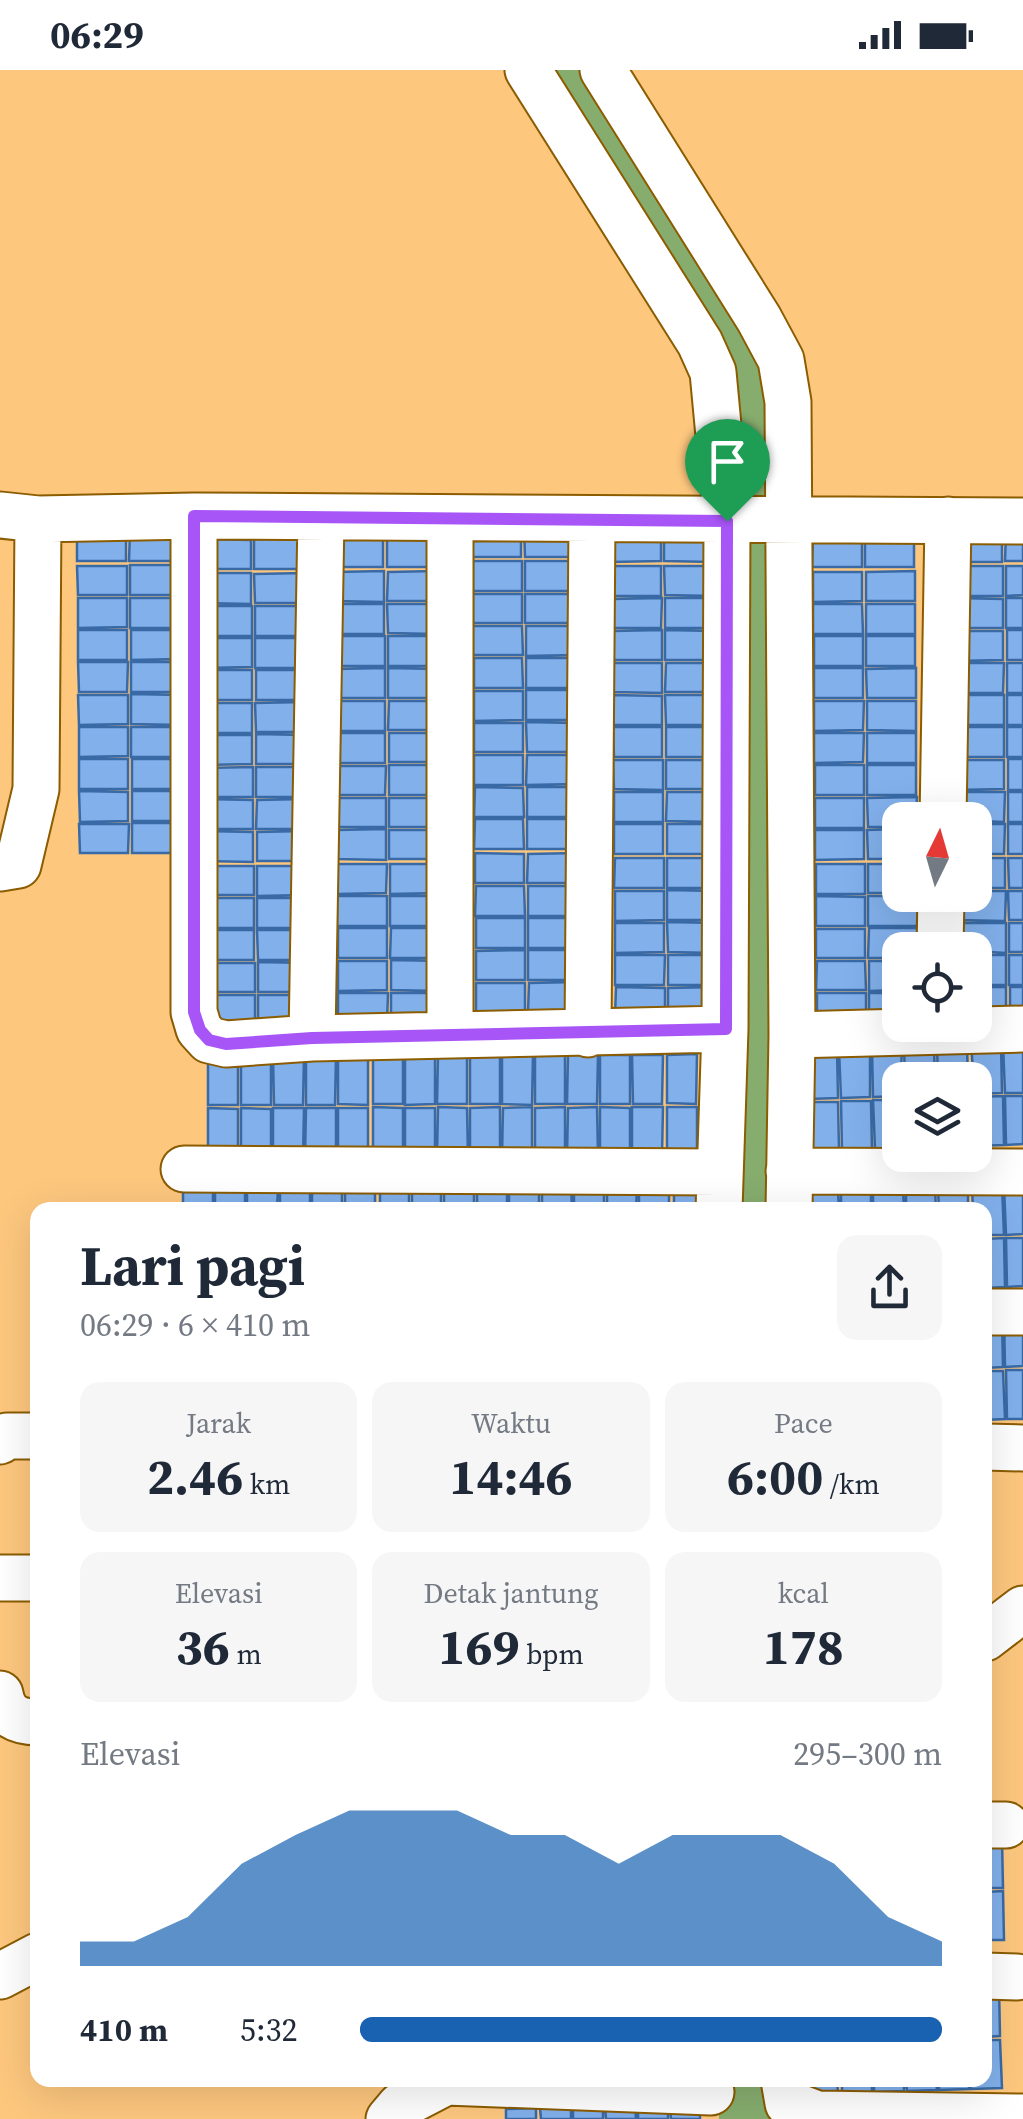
<!DOCTYPE html>
<html lang="id">
<head>
<meta charset="utf-8">
<style>
  body { margin:0; font-family:"Source Serif 4",serif; background:#f6f6f7; color:#1f2937; height:100vh; display:flex; flex-direction:column; font-size:38px; white-space:nowrap }
  * { box-sizing:border-box; margin:0 }
  p { font-size:32px; color:#747a83 }
  .icon { flex:none; width:55px; height:55px; fill:none; stroke:currentColor; stroke-width:2; stroke-linecap:round; stroke-linejoin:round }
  .map { position:relative; flex:1; overflow:hidden }
  .sheet { position:absolute; left:30px; top:1132px; width:962px; height:885px; display:flex; flex-direction:column; background:#fff; border-radius:20px; box-shadow:0 10px 40px #0002 }
  .sheet>* { flex:none }
  .needle { width:65px; rotate:5deg }
  .buttons { position:absolute; left:882px; top:732px; display:grid; gap:20px }
  .buttons a { display:grid; place-items:center; width:110px; height:110px; border-radius:20px; background:#fff; box-shadow:0 10px 40px #0002; font-size:50px }
  .pin { position:absolute; display:grid; place-items:center; width:85px; height:85px; color:#fff; margin:-102px -42px; border-radius:50% 50% 50% 0; rotate:-45deg; box-shadow:0 0 10px #0007 }
  .pin .icon { rotate:45deg }
  .round { display:grid; place-items:center; flex:none; width:105px; height:105px; border-radius:20px; background:#f6f6f7 }
  .overview { display:flex; align-items:center; justify-content:space-between; height:170px; padding:0 50px }
  h1 { font-size:55px; font-weight:700; line-height:75px }
  .figures { display:grid; grid-template-columns:repeat(3,1fr); gap:15px; height:170px; padding:10px 50px }
  .figures div { display:grid; align-content:center; border-radius:20px; background:#f6f6f7; text-align:center }
  .figures b { font-size:50px; font-weight:700 }
  .figures small { font-size:28px; font-weight:400 }
  .figures p { font-size:28px }
  .chart { height:280px; padding:20px 50px }
  .chart p { display:flex; justify-content:space-between }
  .chart svg { width:100%; height:180px; margin-top:10px; fill:#1862b1; opacity:.7 }
  ul { padding:0 50px; list-style:none; font-size:32px }
  li { display:grid; grid-template-columns:160px 120px 1fr; align-items:center; height:75px }
  li i { height:25px; border-radius:12px; background:#1862b1 }
  .status { display:flex; justify-content:space-between; align-items:center; height:70px; padding:0 50px; background:#fff; direction:ltr }
  .status svg { height:28px; fill:currentColor }
  .map>svg:first-child { display:block }
  .lines { fill:none; stroke-linecap:round; stroke-linejoin:round }
  .river { stroke:#86ad6e; stroke-width:60 }
  .building { fill:#82b0eb; stroke:#396aa6; stroke-width:2.5 }
  .minor-casing { stroke:#8b5c00; stroke-width:49 }
  .minor { stroke:#fff; stroke-width:45 }
  .route-casing { stroke:#fff; stroke-width:20 }
  .route { stroke:#a855f7; stroke-width:12 }
</style>
</head>
<body>
<div class="status"><b>06:29</b><svg viewBox="0 0 49 12"><path d="M0 12V9h3v3zM5 12V6h3v6zM10 12V3h3v9zM15 12V0h3v12zM26 1h20v11H26zM47 4h2v5h-2z"/></svg></div>
<div class="map">
<svg width="1023" height="2049" viewBox="0 0 1023 2049">
  <rect width="100%" height="100%" fill="#fdc77e"/>
  <g class="lines">
    <!-- river -->
    <path class="river" d="M562,0l178,284 13,47v809
      M749,2049v-39"/>
  </g>
  <!-- building -->
  <path class="building" d="M472,457h49v30h-49z
    M524,457h50v30h-49z
    M77,461h49v30h-49z
    M130,461h49v30h-50z
    M611,462h50v29l-49,1z
    M664,462h49v30l-49,-1z
    M953,462h49v30h-49z
    M1006,462h17v29h-18z
    M334,467l49,1v29h-49z
    M387,467h49v30h-49z
    M865,467h49v30h-49z
    M813,468h49v29h-50z
    M201,469l50,1v29h-49z
    M254,469h49v30h-49z
    M473,491h49v30h-49z
    M525,491h49v30h-49z
    M130,495h49v30h-49z
    M77,496h50v29h-49z
    M612,496h49v30h-49z
    M664,496h50v30l-49,-1z
    M953,496h50v30h-50z
    M1006,496h17v29l-17,1z
    M384,501v31l-49,-1v-29z
    M436,501l1,30h-50l1,-29z
    M915,501v30h-49v-29z
    M813,502h49v29l-49,1z
    M202,503h49v31l-49,-1z
    M304,503v30h-49l-1,-29z
    M473,524h49v29h-49z
    M525,524h50v29h-50z
    M78,528h49v29l-49,1z
    M130,528h49l1,30h-50z
    M662,528l-1,30h-49v-29z
    M665,528h49v30h-49z
    M954,528l49,1v29h-49z
    M1006,528h17v30h-17z
    M335,534h49v30h-49z
    M387,534h50l-1,30 -48,-1z
    M813,534h49l1,30h-50z
    M866,534h49v30h-49z
    M202,536h50v30h-50z
    M255,536h49v30h-49z
    M473,556h49l1,29h-50z
    M526,556h49v29l-49,1z
    M78,560h49v30h-49z
    M131,560h49v29l-49,1z
    M662,560v30h-50l1,-29z
    M665,560l49,1 1,29h-50z
    M1007,560h16v30h-16z
    M954,561h49v29l-49,1z
    M335,566h50v30h-49z
    M388,566h49v30h-49z
    M814,566h49v30h-49z
    M866,566h49v30h-49z
    M203,568h49v29l-50,1z
    M255,568h49l1,30h-50z
    M474,588h48l1,30h-49z
    M526,588h49v30h-49z
    M78,592h50l-1,30h-48z
    M131,592h49v30h-49z
    M613,593h49v30l-49,-1z
    M666,593h48l1,29h-50z
    M954,593h50l-1,30h-48z
    M1007,593h16v30h-16z
    M385,598v30h-50l1,-29z
    M388,598l49,1 1,29h-50z
    M814,598h49v30h-49z
    M916,598v30h-49l-1,-29z
    M203,600h49v30h-49z
    M256,600h49l-1,30h-48z
    M526,620h49v30h-49z
    M474,621h49v29l-49,1z
    M131,624l49,1v30l-49,-1z
    M78,625h50v29l-49,1z
    M613,625l49,1v29h-49z
    M665,625h50v30h-49z
    M954,625h50v30h-50z
    M1007,625h16v30h-16z
    M336,631h49v30h-49z
    M389,631h48l1,29h-50z
    M814,631h50l-1,29 -49,1z
    M867,631h49v30l-49,-1z
    M305,632v30h-49l-1,-29z
    M203,633h49v30h-49z
    M526,652l49,1v29h-48z
    M474,653h49v29h-49z
    M79,657h49v29l-49,1z
    M131,657h49l1,30h-50z
    M613,657h49v30h-48z
    M666,657h49v30h-49z
    M955,657h49v30h-50z
    M1007,657h16v30h-16z
    M336,663h49v30h-49z
    M389,663h48l1,29h-49z
    M814,663h50l-1,29 -49,1z
    M867,663h49v30h-49z
    M256,664l49,1v29h-49z
    M203,665h49v29l-48,1z
    M474,685h49v30h-49z
    M527,685h49v29l-50,1z
    M79,689h49v30h-49z
    M132,689h48l1,30h-49z
    M1008,689h15v31h-15z
    M613,690h50v30l-49,-1z
    M666,690h49v29h-49z
    M955,690h49v29l-49,1z
    M389,695h49v30h-49z
    M815,695h49v30h-49z
    M867,695h49v30h-49z
    M336,696h50l-1,29h-48z
    M253,697v30h-50l1,-29z
    M256,697h49v30h-49z
    M475,717l48,1 1,29h-50z
    M527,717h49v30h-49z
    M79,721l49,1v29l-48,1z
    M132,721h49v30h-49z
    M614,722h49v30h-49z
    M667,722h48l1,30 -50,-1z
    M955,722h50l-1,30 -48,-2z
    M1008,722h15v30h-15z
    M917,727l-1,23h-16v7h-32l-1,-29z
    M336,728h50v29h-49z
    M389,728h49v29h-49z
    M815,728h49v30h-49z
    M204,729l49,1v29h-49z
    M305,729l1,30h-50l1,-29z
    M475,749h48l1,30h-50z
    M527,749h49v30h-49z
    M132,753h49v30h-49z
    M79,754h50l-1,29h-48z
    M614,754h49v30h-49z
    M667,754h48l1,30h-49z
    M975,754h30l-1,30h-29z
    M1008,754h15v30h-15z
    M386,759v31l-49,-1v-29z
    M900,759v30h-32l-1,-29z
    M389,760h49l1,29h-50z
    M815,760h49v29l-49,1z
    M204,761l49,1v30l-49,-1z
    M305,761l1,30h-49v-29z
    M475,783l49,1v29h-49z
    M577,783v30h-50l1,-29z
    M615,788h49v30h-50z
    M667,788h49v30h-49z
    M975,788h30v30h-30z
    M1008,788h15v30h-14z
    M337,794h50l-1,29 -49,1z
    M390,794h49v29l-49,1z
    M816,794h49v30h-49z
    M868,794h32v29h-32z
    M205,796h49v29h-50z
    M257,796h49v29l-49,1z
    M476,816h48l1,30h-50z
    M528,816h49v30h-49z
    M667,820l49,1v29h-49z
    M615,821h49v29l-49,1z
    M975,821h31l-1,30 -49,-1v-25h19z
    M1008,821h15v29h-14z
    M337,826h50v30h-50z
    M390,826h49v30h-49z
    M816,826l49,1v29h-49z
    M868,826h50l-1,30h-49z
    M205,828h49v30h-49z
    M257,828h49v30h-49z
    M476,848h49v30h-49z
    M528,848h49v30h-49z
    M667,852l50,1 -1,30 -48,-1z
    M615,853h49v29l-49,1z
    M956,853h50v30l-50,-3z
    M1009,853h14v29h-14z
    M338,858h49v30h-49z
    M391,858h48l1,30h-50z
    M869,858h49v22h-18v8h-32z
    M816,859h49v29h-49z
    M205,860h49v30h-49z
    M257,860h50v30h-49z
    M525,880v30h-49v-29z
    M528,880h50v30h-50z
    M615,885h50l-1,30h-49z
    M668,885h49v30h-49z
    M975,885h31v30h-31z
    M1009,885h14v30h-14z
    M391,890l49,1v30l-49,-1z
    M338,891h49v29l-49,1z
    M817,891h48l1,29h-50z
    M869,891h31v29l-31,1z
    M258,892l49,1v29h-49z
    M205,893h50v29h-50z
    M578,912v30h-50l1,-29z
    M476,913h49v30h-49z
    M616,917l49,1v29h-50z
    M717,917l1,30h-50v-29z
    M975,917h31v30h-31z
    M1010,917h13v30h-13z
    M338,923h50l-1,30h-49z
    M391,923h49v29l-49,1z
    M817,923h49v30h-49z
    M869,923h31v30h-31z
    M206,925h49v30h-50z
    M258,925h49l1,29 -50,1z
    M1001,974l1,49 -27,1 -4,-49z
    M1003,974h20v49h-18z
    M934,976l1,34h-30l-1,-33z
    M937,976h30l1,34h-30z
    M902,977l-2,49 -27,1 -1,-49z
    M870,978v49l-29,1 -2,-49z
    M837,979l1,49 -30,1 -1,-49z
    M697,984l-1,50 -29,-1v-48z
    M373,985l30,1v48h-30z
    M405,985l30,1v48l-30,1z
    M438,985l29,1v48h-30z
    M470,985h30v49h-30z
    M502,985h31l-1,50 -30,-1z
    M535,985h30v49h-30z
    M568,985h30l-1,49h-30z
    M600,985h30v49h-30z
    M632,985h31l-1,49h-29z
    M208,986h30v49h-30z
    M241,986h30v49h-30z
    M273,986h31l-1,49h-29z
    M306,986h30l-1,49h-29z
    M338,986h30v49l-30,-1z
    M1003,1026l1,49 -29,1v-49z
    M1005,1026h18v48l-17,1z
    M873,1030h27v48l-25,1z
    M841,1031h30l1,48 -30,1z
    M808,1032h30l1,48 -29,1z
    M373,1037l30,1v49h-30z
    M438,1037l29,1 1,49 -31,-1z
    M500,1037v49h-30v-48z
    M532,1037v49h-30l1,-48z
    M565,1037v49h-30v-48z
    M597,1037l1,49h-31l1,-48z
    M600,1037l30,1v48h-30z
    M632,1037h31l-1,49h-30z
    M667,1037h30v49h-30z
    M208,1038l30,1v48h-30z
    M241,1038l30,1v48h-30z
    M273,1038h31l-1,49h-30z
    M306,1038h30v49h-31z
    M338,1038h30v49h-30z
    M405,1038h30v49h-30z
    M674,1115l29,1v24h-29z
    M409,1116v24h-29v-23z
    M412,1116h29v24h-29z
    M474,1116v24h-30v-23z
    M477,1116h30v24h-30z
    M509,1116h30v24h-30z
    M542,1116h29l1,24h-30z
    M574,1116h30v24h-30z
    M607,1116h30l-1,24h-29z
    M639,1116h30v24h-30z
    M1002,1116l2,49h-19v-25h-12l-1,-23z
    M1004,1116h19v48l-17,1z
    M183,1117h30v23h-30z
    M215,1117h30v23h-30z
    M247,1117h31l-1,23h-30z
    M280,1117h30v23h-30z
    M312,1117h30v23h-30z
    M345,1117h30v23h-30z
    M935,1118l1,22h-30v-21z
    M938,1118h30v22h-29z
    M903,1119l1,21h-31v-20z
    M871,1120v20h-30v-19z
    M838,1121l1,19h-31v-18z
    M1004,1168l1,49 -20,1v-49z
    M1006,1168h17v48l-16,1z
    M1002,1248l1,49 -18,1v-49z
    M1004,1248h19v48l-18,1z
    M1006,1300h17v49h-16z
    M985,1301h18l2,48 -20,1z
    M985,1769h17l1,49h-18z
    M1003,1821l1,49h-19v-48z
    M999,1917l1,49 -15,1v-49z
    M985,1970h15l2,48 -31,1v-9h14z
    M807,2010h30l1,13 -30,1z
    M842,2010h30v12l-30,1z
    M874,2010h30v11l-30,1z
    M906,2010h30l1,10 -30,1z
    M939,2010h30v9l-30,1z
    M668,2034v15h-30v-14z
    M670,2034h30v15h-29z
    M635,2035l1,14h-30l-1,-13z
    M603,2036v13h-30v-12z
    M571,2037v12h-30l-1,-11z
    M536,2038v11h-30v-10z"/>
  <g class="lines">
    <!-- minor casing -->
    <g class="minor-casing">
      <path id="minor" d="M528,0l172,273 13,29 14,149 -2,508 -6,181
        M603,0l156,249 22,41 7,42 4,633 -3,175
        M0,445l38,4 156,-3 829,5
        M194,446v496l5,17 10,11 17,4 86,-6 413,-9
        M450,449v516
        M943,750l5,-300
        M0,798l18,-3 18,-76 2,-270
        M940,880l1,-55
        M588,964l4,-514
        M792,965l231,-6
        M312,968l9,-521
        M184,1099l535,3
        M789,1101l234,1
        M985,1242h38
        M0,1371l7,-5h31
        M985,1377l38,1
        M0,1508h38
        M985,1568l38,-29
        M0,1624c4,21 16,28 38,28
        M985,1755h21
        M0,1906l38,-20
        M985,1906l32,1
        M784,2010l4,23 29,11 206,3
        M389,2049l11,-13 46,-24 265,10"/>
    </g>
    <!-- minor -->
    <use href="#minor" class="minor"/>
  </g>
  <g class="lines">
    <!-- route casing -->
    <g class="route-casing">
      <path id="route" d="M194,446l533,5 -1,508 -414,9 -86,6 -17,-4 -9,-10 -6,-18z"/>
    </g>
    <!-- route -->
    <use href="#route" class="route"/>
  </g>
</svg>
<div class="buttons">
<a><svg class="needle" viewBox="-14 -14 28 28"><path d="M0-13l5 13h-10z" fill="#e53935"/><path d="M0 13l5-13h-10z" fill="#747a83"/></svg></a>
<a><svg class="icon" aria-label="locate" viewBox="0 0 24 24"><circle cx="12" cy="12" r="6"/><path d="M12 2v4M12 18v4M2 12h4M18 12h4"/></svg></a>
<a><svg class="icon" aria-label="layers" viewBox="0 0 24 24"><path d="M12 4l9 5-9 5-9-5zM3 14l9 5 9-5"/></svg></a>
</div>
<div class="pin" style="left:727px;top:451px;background:#1e9e55"><svg class="icon" aria-label="arrive" viewBox="0 0 24 24"><path d="M6 21V4h12l-3 4 3 4H6"/></svg></div>
<section class="sheet">
<div class="overview"><div><h1>Lari pagi</h1><p>06:29 · 6 × 410 m</p></div><a class="round"><svg class="icon" aria-label="share" viewBox="0 0 24 24"><path d="M12 15V3M7 8l5-5 5 5M5 13v7h14v-7"/></svg></a></div>
<div class="figures">
<div><p>Jarak</p><b>2.46<small> km</small></b></div>
<div><p>Waktu</p><b>14:46</b></div>
<div><p>Pace</p><b>6:00<small> /km</small></b></div>
</div>
<div class="figures">
<div><p>Elevasi</p><b>36<small> m</small></b></div>
<div><p>Detak jantung</p><b>169<small> bpm</small></b></div>
<div><p>kcal</p><b>178</b></div>
</div>
<div class="chart"><p><span>Elevasi</span>295–300 m</p>
<svg viewBox="0 0 160 44" preserveAspectRatio="none"><path d="M0 44V38L10 38L20 32L30 19L40 12L50 6L60 6L70 6L80 12L90 12L100 19L110 12L120 12L130 12L140 19L150 32L160 38V44z"/></svg>
</div>
<ul>
<li><b>410 m</b>5:32<i style="width:100%"></i></li>
</ul>
</section>
</div>
</body>
</html>
